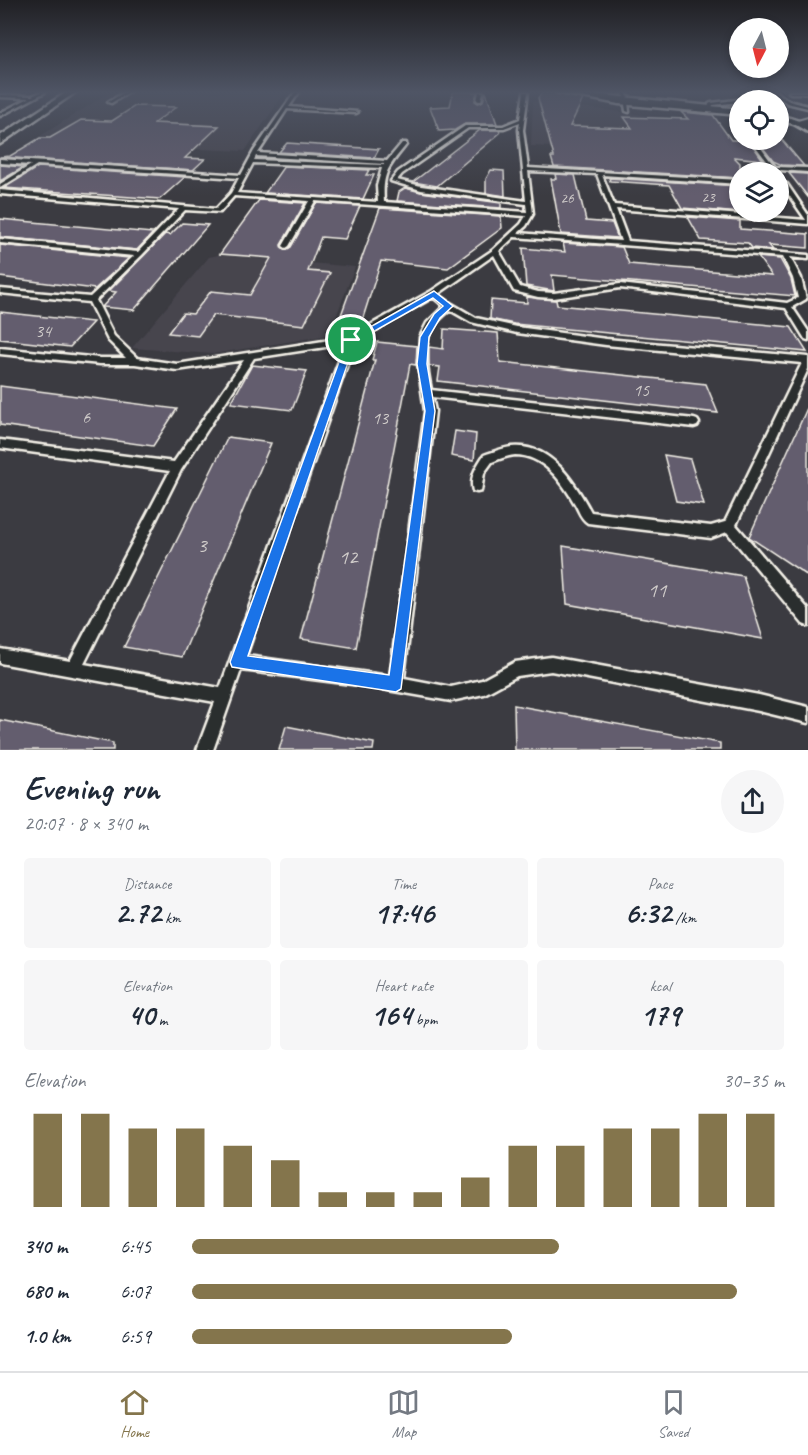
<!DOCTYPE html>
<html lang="en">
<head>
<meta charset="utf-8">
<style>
  body { margin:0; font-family:Caveat,sans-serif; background:#f6f6f7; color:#1f2937; height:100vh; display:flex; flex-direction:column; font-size:22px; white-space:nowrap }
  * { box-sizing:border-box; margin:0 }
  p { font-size:20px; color:#747a83 }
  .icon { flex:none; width:33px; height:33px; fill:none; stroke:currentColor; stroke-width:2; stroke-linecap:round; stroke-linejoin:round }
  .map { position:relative; height:750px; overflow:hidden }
  .panel { display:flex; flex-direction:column; background:#fff; flex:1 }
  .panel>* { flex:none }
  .needle { width:39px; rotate:187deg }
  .tools { position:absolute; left:729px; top:18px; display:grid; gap:12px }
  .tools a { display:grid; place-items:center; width:60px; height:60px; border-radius:50%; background:#fff; box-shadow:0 3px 9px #0003; font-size:30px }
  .pin { position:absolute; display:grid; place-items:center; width:51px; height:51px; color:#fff; margin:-26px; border:3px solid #fff; border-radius:50%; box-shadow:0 2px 6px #0007 }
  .round { display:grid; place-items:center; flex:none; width:63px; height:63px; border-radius:32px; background:#f6f6f7 }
  .head { display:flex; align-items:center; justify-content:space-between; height:102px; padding:0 24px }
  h1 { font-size:33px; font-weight:600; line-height:45px }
  .metrics { display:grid; grid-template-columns:repeat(3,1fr); gap:9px; height:102px; padding:6px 24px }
  .metrics div { display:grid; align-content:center; border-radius:6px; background:#f6f6f7; text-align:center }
  .metrics b { font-size:30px; font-weight:600 }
  .metrics small { font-size:16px; font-weight:400 }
  .metrics p { font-size:16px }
  .chart { height:168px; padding:12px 24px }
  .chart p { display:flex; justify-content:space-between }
  .chart svg { width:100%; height:108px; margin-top:6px; stroke:#84754c; stroke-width:6 }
  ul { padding:0 24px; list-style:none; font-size:20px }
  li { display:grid; grid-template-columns:96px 72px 1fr; align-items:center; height:45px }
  li i { height:15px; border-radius:8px; background:#84754c }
  .tabs { display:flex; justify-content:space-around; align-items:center; height:84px; border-top:2px solid #e0e1e3; background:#fff; font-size:16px; color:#747a83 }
  .tabs a { display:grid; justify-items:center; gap:3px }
  .tabs .current { color:#84754c }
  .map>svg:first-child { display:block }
  .built { fill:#47454e }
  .building { fill:#645d6e; stroke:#f4f1e8; stroke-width:1.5 }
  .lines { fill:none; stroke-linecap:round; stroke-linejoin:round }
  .service-casing { stroke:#f4f1e8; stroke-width:5 }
  .minor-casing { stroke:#f4f1e8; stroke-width:4 }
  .tertiary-casing { stroke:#f4f1e8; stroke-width:5 }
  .service { fill:#2a2d2e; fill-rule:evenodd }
  .minor { fill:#2a2d2e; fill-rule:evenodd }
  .tertiary { fill:#2a2d2e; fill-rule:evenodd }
  .route { fill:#1a73e8; stroke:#fff; stroke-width:1.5; fill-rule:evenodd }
  .labels { text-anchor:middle; stroke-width:4.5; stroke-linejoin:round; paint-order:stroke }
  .far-number-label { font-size:15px; fill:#d0ccca }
  .number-label { font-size:18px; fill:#d0ccca }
  .near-number-label { font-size:21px; fill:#d0ccca }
</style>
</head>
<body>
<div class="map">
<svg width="808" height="750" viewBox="0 0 808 750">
  <rect width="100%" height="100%" fill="#3b3b41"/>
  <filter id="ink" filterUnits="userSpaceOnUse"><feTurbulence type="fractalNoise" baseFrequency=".0167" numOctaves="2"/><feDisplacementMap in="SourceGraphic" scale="12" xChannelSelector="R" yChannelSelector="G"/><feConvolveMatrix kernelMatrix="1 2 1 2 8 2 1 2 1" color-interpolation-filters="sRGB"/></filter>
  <g filter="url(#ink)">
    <!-- built -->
    <path class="built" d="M110,92h175l-40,59 -214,-9z
      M533,101l135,17 43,36 -180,-8z
      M218,255l137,12 -26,68 -116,19 -81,-6 77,-91z"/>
    <!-- building -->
    <path class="building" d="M453,92h24l-2,9 3,2 5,-2 3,-9 11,32h-32l-10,6 -16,1 -9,-24 20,-1z
      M542,92h12l2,2 27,5 -13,27 62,2 -8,-11 64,2 -7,-7 32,3 18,25h18l14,20 -29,-3 6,6v15l-186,-11 -3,-10h3l-16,-59z
      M135,106l41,1 -22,16 65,3 -34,32 20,1 -12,11 -193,-13 10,-1 30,-18h10l31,-18 31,1z
      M480,130h19l1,3 -63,53 -24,-4z
      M757,140h25l22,26 -22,-1 -9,-4z
      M287,143l92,6 -5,9 -95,-6z
      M0,165l24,2 -24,14z
      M284,166l85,4 -3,5h8l-11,24 -98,-6z
      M38,167l147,10 -25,22 -156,-11z
      M491,170l13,1 1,25 -19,-3v-14z
      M789,173l19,1v23z
      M555,174l20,1 11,46 26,2 6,15 -57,-4 -10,-55h5z
      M609,178l131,8v27l-58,-5 -13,-23 -59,-4z
      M405,188l16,4 80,11v5l-104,-7 2,-9z
      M259,200l46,3 -24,42 4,5 6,-3 25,-44 44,3 -15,33 -24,-2 -13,34 22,2 -26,52 -91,-10 -15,21 -30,-3 15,-20 10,1 18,-23 39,4 21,-37 -51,-4z
      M380,208l121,8 1,12 -54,40 -67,-7 -21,66 -23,-1z
      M688,217l52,4v8l68,5v14l-39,-3 4,5 -21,-2 -4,-5 -47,-3z
      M0,219l153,14 -16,17 -137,-13z
      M182,223l26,2 -74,85 -32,-3 14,-15 -7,-1 56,-57 5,1z
      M563,243l59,4 7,17 143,12 -14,-19 22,2 11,20 4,17 -243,-21 2,16 -28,-5 -3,-38 42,4z
      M0,245l129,13 -34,31 -95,-12z
      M527,297l29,3 1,5 234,22 16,25 -293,-28 -24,-5 1,-19 36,3z
      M0,312l93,10 -23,25 -70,-8z
      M444,329l54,4 2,29 206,22 12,29 -280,-32 2,-14 -11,-1v-19l14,2z
      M377,342l40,4 -1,19 -6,-1 -54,284 -55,-9 74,-279h-3z
      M252,365l55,6 -15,39 -61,-7z
      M0,386l177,23 -24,37 -153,-21z
      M808,406v170l-59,-39z
      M455,431l21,3 -2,26 -23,-4z
      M228,437l43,6 -89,214 -58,-10z
      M664,455l26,4 14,46 -28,-4z
      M563,546l180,30 20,63 -196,-35z
      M514,705l206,38v7h-205z
      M0,720l113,23v7h-113z
      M286,726l88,17 -1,7h-94z"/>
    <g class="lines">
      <!-- service casing -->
      <g class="service-casing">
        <path id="service" d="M41,92h4l-45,24v-3l29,-15 -29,-1v-2l32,1z
          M125,92h4l-18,11 -3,-1z
          M295,92h4l-10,15 69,5 -2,1 -69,-4 -29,44 129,8 15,-18h4v2c-18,22 -24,28 -22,57l143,10 -1,-8 -105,-14 -30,-9 7,-9 67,-46h38l17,-7 4,-27h4l-5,38 5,38 212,12v4l-138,-9 12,30 192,15 -24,-35 5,-1 21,31v9l-192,-15 12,32 180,14v4l-18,-2 11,21 5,21 -14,8 16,24v9l-3,-1 -19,-31 -166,-20 -66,10 -16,-1 -24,-6 -20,-36 -56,39 14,10 24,14 41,9 89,12 202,18v12l-72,156 72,84v17l-5,-2 -76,-92 -16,6 -123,-15c-7,-4 -9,-12 -13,-19 -13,-23 -32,-49 -60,-49 -8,1 -16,4 -23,7l-8,11 -3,18 -4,1 -4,-1c-4,-14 4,-25 11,-36 9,-3 18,-7 28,-8 39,-4 63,36 79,65l120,14 14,-4 77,-159 -196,-18 -89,-12 -46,-11 -21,-12c-6,5 -13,11 -17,17 -12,18 -5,44 -2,63l263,29 3,1 2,3 -2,3 -3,1 -262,-30 3,14 -31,267 47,9 31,-7 33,-18 36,-5 208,38 49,12v16l-49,-12 -208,-40 -34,5 -33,18 -33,7 -92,-16 -118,-15 -28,80h-16l18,-48 -215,-39v-14l70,12 100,-190 -170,-23v-8l174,22 70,-102 -67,10 -42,-6h-35l-100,-10v-6l100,10h26l-18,-18 -19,-38 -89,-9v-4l90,8 44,-41 -134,-13v-4l138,13 41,-43 -179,-15v-4l216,19 15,-16 8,-15 -202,-13 -37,23v-4l31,-19 -31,-2v-4l241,16 13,-24zM520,122l-1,8 7,71 -105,-15 -24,-6 5,-6 66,-46h36zM256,156l128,8v1l-130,-5zM253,163l129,5 -5,18 1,16 -141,-9zM528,171l69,3 24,67 -103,-8 8,-7 7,-12zM234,196l75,5 -26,45 3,2 3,-2 26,-45 211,15 -5,8 -28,26 -63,42 -81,45 -172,27 -40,-6 -23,-22 -18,-36 46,-45 43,-45 35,2zM514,237l269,20 10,21 5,20 -11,5 -167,-19 -66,9 -16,-1 -18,-5 -21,-36zM433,297l11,9 -17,17 -7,14 -2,27 7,47 -35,265 -144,-20 109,-314zM345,344l-125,344 -136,-24 97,-194 73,-112z
          M479,92h4l-2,8 -2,1 -2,-1z
          M623,92h4l2,20 -3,-1z
          M772,92h4l13,9 19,5v2l-21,-5z
          M789,92h19v1h-17z
          M761,97l1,2 -22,1v2l-27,3 -2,5 -3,-1 1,-5 2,-1z
          M732,110l8,8v4l-10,-11z
          M751,140h4l20,27 33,1v4l-28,-2 -1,3 -4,-1z"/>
      </g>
      <!-- minor casing -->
      <g class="minor-casing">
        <path id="minor" d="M808,118v6l-10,1 -4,-3z"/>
      </g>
      <!-- tertiary casing -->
      <g class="tertiary-casing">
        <path id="tertiary" d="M67,92h9l-76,52v-8z
          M556,92h18l166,17v6l-121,-11z
          M778,114l30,10v8l-14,-8 -16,-4z"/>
      </g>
      <!-- service -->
      <use href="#service" class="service"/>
      <!-- minor -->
      <use href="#minor" class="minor"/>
      <!-- tertiary -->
      <use href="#tertiary" class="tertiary"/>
    </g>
  </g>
  <!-- sky -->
  <linearGradient id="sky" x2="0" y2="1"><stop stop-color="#202024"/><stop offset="0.47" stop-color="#4f5565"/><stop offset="1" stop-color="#4f5565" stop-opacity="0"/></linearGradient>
  <rect width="808" height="196" fill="url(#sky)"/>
  <!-- route -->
  <path class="route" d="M434,291l19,15 -13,12 -11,19 -2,27 8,47 -34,278 -5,3 -164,-25 -2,-5 117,-322zM433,298l10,8 -9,8 -14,23 -3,27 8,47 -36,264 -141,-19 107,-314z"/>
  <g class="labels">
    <!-- far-number labels -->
    <g class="far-number-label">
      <text x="708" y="202">23</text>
      <text x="567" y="203">26</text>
    </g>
    <!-- number labels -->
    <g class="number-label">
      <text x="43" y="337">34</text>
      <text x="641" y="396">15</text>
      <text x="86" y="423">6</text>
      <text x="380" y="424">13</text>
    </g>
    <!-- near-number labels -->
    <g class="near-number-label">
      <text x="202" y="552">3</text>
      <text x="348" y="564">12</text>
      <text x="657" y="597">11</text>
    </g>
  </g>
</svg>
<div class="tools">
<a><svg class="needle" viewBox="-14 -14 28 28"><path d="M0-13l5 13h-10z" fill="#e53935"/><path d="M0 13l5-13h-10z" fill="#747a83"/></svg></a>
<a><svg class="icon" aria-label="locate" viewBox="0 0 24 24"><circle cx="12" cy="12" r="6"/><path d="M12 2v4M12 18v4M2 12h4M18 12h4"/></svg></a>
<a><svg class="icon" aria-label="layers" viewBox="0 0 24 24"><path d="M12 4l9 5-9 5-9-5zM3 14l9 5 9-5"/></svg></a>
</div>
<div class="pin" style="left:351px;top:340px;background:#1e9e55"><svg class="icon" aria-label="arrive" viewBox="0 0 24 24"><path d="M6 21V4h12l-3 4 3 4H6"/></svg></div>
</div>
<section class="panel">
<div class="head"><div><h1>Evening run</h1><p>20:07 · 8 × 340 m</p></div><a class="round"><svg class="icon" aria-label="share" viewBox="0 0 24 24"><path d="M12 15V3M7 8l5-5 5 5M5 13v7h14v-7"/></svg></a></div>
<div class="metrics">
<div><p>Distance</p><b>2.72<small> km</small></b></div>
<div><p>Time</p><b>17:46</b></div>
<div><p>Pace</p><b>6:32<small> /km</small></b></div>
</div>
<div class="metrics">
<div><p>Elevation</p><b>40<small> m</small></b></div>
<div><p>Heart rate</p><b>164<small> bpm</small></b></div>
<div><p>kcal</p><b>179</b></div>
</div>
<div class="chart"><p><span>Elevation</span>30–35 m</p>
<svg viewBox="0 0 160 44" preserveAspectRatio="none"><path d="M5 44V6M15 44V6M25 44V12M35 44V12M45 44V19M55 44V25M65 44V38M75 44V38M85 44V38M95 44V32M105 44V19M115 44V19M125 44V12M135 44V12M145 44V6M155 44V6"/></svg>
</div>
<ul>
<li><b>340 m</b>6:45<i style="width:62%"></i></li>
<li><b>680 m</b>6:07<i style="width:92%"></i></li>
<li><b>1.0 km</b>6:59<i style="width:54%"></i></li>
</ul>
</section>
<nav class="tabs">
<a class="current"><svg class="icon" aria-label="home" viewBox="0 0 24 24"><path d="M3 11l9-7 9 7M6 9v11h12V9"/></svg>Home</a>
<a><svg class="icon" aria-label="map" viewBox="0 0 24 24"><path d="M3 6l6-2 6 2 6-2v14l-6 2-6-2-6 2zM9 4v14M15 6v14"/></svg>Map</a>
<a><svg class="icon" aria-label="saved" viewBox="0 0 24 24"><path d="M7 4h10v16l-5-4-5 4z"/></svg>Saved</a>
</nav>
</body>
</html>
